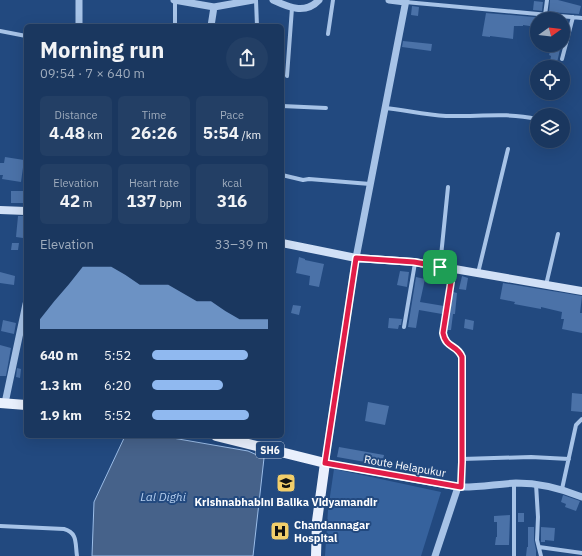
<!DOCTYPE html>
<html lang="en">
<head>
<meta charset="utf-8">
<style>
  body { margin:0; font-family:"IBM Plex Sans",sans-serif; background:#233f65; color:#f1f3f6; height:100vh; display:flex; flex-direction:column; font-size:15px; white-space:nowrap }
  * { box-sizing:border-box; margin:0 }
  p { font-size:13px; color:#9facbd }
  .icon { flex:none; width:22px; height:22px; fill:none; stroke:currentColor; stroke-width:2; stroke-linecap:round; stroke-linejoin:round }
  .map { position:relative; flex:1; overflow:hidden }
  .drawer { position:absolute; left:24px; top:24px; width:260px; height:414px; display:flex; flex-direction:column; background:#1a375f; border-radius:6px; box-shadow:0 4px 16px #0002,0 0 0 1px #385174 }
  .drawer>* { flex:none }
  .needle { width:26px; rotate:75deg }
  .buttons { position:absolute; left:530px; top:12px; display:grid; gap:8px }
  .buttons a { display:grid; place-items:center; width:40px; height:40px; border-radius:50%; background:#1a375f; box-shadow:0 4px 16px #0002,0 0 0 1px #385174; font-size:20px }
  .pin { position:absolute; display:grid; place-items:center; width:34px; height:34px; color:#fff; margin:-17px; border-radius:8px; box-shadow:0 2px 6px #0006 }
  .round { display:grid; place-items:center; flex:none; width:42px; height:42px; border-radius:21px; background:#233f65 }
  .headline { display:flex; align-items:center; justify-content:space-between; height:68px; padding:0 16px }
  h1 { font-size:22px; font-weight:800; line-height:30px }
  .metrics { display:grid; grid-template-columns:repeat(3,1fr); gap:6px; height:68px; padding:4px 16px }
  .metrics div { display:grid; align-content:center; border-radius:6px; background:#233f65; text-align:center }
  .metrics b { font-size:17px; font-weight:800 }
  .metrics small { font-size:11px; font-weight:400 }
  .metrics p { font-size:11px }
  .chart { height:112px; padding:8px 16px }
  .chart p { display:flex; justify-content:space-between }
  .chart svg { width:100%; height:72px; margin-top:4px; fill:#90b9f0; opacity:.7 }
  ul { padding:0 16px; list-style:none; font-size:13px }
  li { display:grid; grid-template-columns:64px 48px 1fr; align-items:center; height:30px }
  li i { height:10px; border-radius:5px; background:#90b9f0 }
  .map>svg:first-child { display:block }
  .green { fill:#36629d }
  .water { fill:#46628a; stroke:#9bbde8 }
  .building { fill:#4b72a8 }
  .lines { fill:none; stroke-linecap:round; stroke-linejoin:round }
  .minor { stroke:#a7c3e7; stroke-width:4 }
  .tertiary { stroke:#a7c3e7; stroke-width:7 }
  .secondary { stroke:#d1e0f6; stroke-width:8 }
  .primary { stroke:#e9f0fd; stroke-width:10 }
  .route-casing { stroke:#fff; stroke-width:8 }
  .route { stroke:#e11d48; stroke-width:5 }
  .labels { text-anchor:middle; stroke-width:4; stroke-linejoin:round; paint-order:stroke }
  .shield { fill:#22497f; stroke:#bdc8d9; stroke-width:1 }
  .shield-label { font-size:10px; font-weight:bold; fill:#fff }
  .street-label { font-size:11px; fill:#fff; stroke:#22497f }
  .poi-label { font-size:11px; font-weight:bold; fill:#fff; stroke:#22497f }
  .water-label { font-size:12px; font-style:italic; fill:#b3cdee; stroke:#22497f }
</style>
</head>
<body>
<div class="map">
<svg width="582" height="556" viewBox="0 0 582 556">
  <rect width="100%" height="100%" fill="#22497f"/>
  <!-- green -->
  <path class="green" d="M334,469l107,23 -20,64h-96l3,-46z"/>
  <!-- water -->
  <path class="water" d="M125,436h36l87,15 16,7 -11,98h-161l2,-54z"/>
  <!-- building -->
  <path class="building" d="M550,0h8l23,6 -2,8 -30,-2z
    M534,1l9,1 -1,9 -9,-1z
    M412,6l7,1 -1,9 -7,-1z
    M486,13l59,5 9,1h-17l-1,8 -13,-2v1h-9l-1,13 -23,-3v1l-8,-1z
    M403,41l29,3 -1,7 -29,-4z
    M552,45h9l-5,22h-7l2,-11 -2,-1z
    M5,157l19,3 -3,22 -19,-3 1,-4h-3v-12h4z
    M11,191h14v12h-14z
    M18,216h7l-2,22 -7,-1z
    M12,243h7l-1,7h-7z
    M299,257l6,2v1l19,4 -5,23 -10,-2 1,-9 -14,-3z
    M400,271l9,1 -2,15 -10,-2z
    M0,272l15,4 -1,9 -14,-2z
    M429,273l10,2 -2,8 -10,-2z
    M462,276l6,2 -2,12 -7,-1z
    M416,277l9,2 -5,23 24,4 -2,8 -23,-4 -3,18 -8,-1z
    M503,283l79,13 -2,17h2v20l-20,-4 2,-10h-3l1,-7 -21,-5v2l-27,-5 1,-2 -15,-3z
    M453,292l4,1 -2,21h-2l-2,16h-4z
    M293,305l8,1 -2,9 -8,-2z
    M389,318l13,1 -1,6h-2l-1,4 -10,-1z
    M465,319l9,2 -1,9 -9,-2z
    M3,320l13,3 -2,11 -13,-3z
    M0,345l11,3 -5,28h-6z
    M17,368l4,1 -1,9 -4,-1z
    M572,393l10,1v18l-11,-1z
    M368,402l21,4 -4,19 -20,-4z
    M339,447l45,8 -2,10 -45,-8z
    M563,495l17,6 -4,10 -11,-4 1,-3 -5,-2z
    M518,513h6v9h-6z
    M510,515l-1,30h-14l1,-8h1v-15h-3v-6z
    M528,527h6v13l2,10v6h-10l1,-9h1z
    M541,527l14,1 -1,13 -9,-1v2h-4z"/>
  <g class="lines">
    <!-- minor -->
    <path class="minor" d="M256,0l1,26
      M175,1v25
      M405,2l177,16
      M545,15l2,-15
      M0,31l26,5
      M328,34l5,-34
      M562,59l11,-42
      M287,76l5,-68
      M282,106l44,2
      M385,108c20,2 40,7 61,8 31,1 60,-4 91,3
      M282,175l21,5 6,-1 61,5
      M440,266l8,-79
      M453,269l-10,64c3,15 14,11 19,24v105l-1,25
      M478,273l30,-124
      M546,285l12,-51
      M404,327l11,-64
      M462,459l69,-2 38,2
      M514,484v72
      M536,484l2,33 -1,23 4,16
      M562,489l14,-64 6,-6
      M0,526l64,3c14,4 11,14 13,27
      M539,547l43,6"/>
    <!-- tertiary -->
    <path class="tertiary" d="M174,0l40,7 39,-7
      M273,0c15,7 32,15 46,0
      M389,0l16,2
      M406,0l-50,258 -31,205 133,24c19,1 38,-3 58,-4 24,0 44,5 66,14
      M79,26v-26
      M211,26l3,-19
      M5,403l21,-99
      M435,556l23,-69"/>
    <!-- secondary -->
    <path class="secondary" d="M0,210l26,1
      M282,243l74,15 58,4 168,29"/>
    <!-- primary -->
    <path class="primary" d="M0,403l26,2
      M216,436l109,27 -8,58 -1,35"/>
  </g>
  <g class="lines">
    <!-- route casing -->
    <g class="route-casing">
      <path id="route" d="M356,258l58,4 39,7 -10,64c3,16 14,11 19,24v105l-1,25 -136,-24z"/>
    </g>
    <!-- route -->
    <use href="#route" class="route"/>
  </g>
  <!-- icons -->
  <defs>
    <g id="school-square" transform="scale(1)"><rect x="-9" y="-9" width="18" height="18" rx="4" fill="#f2ce6a" stroke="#22497f"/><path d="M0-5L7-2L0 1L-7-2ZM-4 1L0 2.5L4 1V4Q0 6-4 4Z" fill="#111"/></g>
    <g id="hospital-square" transform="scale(1)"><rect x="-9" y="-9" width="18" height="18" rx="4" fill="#f2ce6a" stroke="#22497f"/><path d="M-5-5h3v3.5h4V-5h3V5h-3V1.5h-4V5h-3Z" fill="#111"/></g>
  </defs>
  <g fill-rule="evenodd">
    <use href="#school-square" x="286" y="483"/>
    <use href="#hospital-square" x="280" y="531"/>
  </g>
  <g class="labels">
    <!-- shield labels -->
    <rect class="shield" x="256" y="442" width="28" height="16" rx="3"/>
    <g class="shield-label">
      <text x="270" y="454">SH6</text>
    </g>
    <!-- street labels -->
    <g class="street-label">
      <text transform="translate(405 466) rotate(10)" y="4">Route Helapukur</text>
    </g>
    <!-- poi labels -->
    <g class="poi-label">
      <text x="286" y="506">Krishnabhabini Balika Vidyamandir</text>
      <text x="294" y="529" text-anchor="start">Chandannagar<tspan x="294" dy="13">Hospital</tspan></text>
    </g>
    <!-- water labels -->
    <g class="water-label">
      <text x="163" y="501">Lal Dighi</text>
    </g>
  </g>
</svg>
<div class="buttons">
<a><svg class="needle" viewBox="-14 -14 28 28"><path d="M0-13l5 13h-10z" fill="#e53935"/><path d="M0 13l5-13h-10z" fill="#9facbd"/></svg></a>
<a><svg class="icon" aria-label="locate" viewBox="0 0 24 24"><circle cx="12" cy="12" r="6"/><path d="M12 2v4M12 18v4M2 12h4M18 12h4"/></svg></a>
<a><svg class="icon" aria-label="layers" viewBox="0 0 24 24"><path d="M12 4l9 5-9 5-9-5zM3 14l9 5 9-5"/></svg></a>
</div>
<div class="pin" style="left:440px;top:267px;background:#1e9e55"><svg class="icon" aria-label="arrive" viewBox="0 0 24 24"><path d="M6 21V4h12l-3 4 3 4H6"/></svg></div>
<section class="drawer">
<div class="headline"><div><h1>Morning run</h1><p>09:54 · 7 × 640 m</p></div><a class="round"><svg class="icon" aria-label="share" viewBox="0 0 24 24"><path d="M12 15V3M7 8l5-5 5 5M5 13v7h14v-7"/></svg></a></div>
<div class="metrics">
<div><p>Distance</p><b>4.48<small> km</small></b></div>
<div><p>Time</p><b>26:26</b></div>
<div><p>Pace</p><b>5:54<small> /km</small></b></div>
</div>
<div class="metrics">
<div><p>Elevation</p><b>42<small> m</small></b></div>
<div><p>Heart rate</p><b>137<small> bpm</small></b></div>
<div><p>kcal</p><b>316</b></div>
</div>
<div class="chart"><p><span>Elevation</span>33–39 m</p>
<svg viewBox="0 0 160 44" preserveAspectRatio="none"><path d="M0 44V38L10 27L20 17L30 6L40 6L50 6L60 11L70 17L80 17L90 17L100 22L110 27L120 27L130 33L140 38L150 38L160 38V44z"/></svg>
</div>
<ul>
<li><b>640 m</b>5:52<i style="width:83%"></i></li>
<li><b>1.3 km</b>6:20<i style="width:61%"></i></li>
<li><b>1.9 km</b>5:52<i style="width:84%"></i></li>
</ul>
</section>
</div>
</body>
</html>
